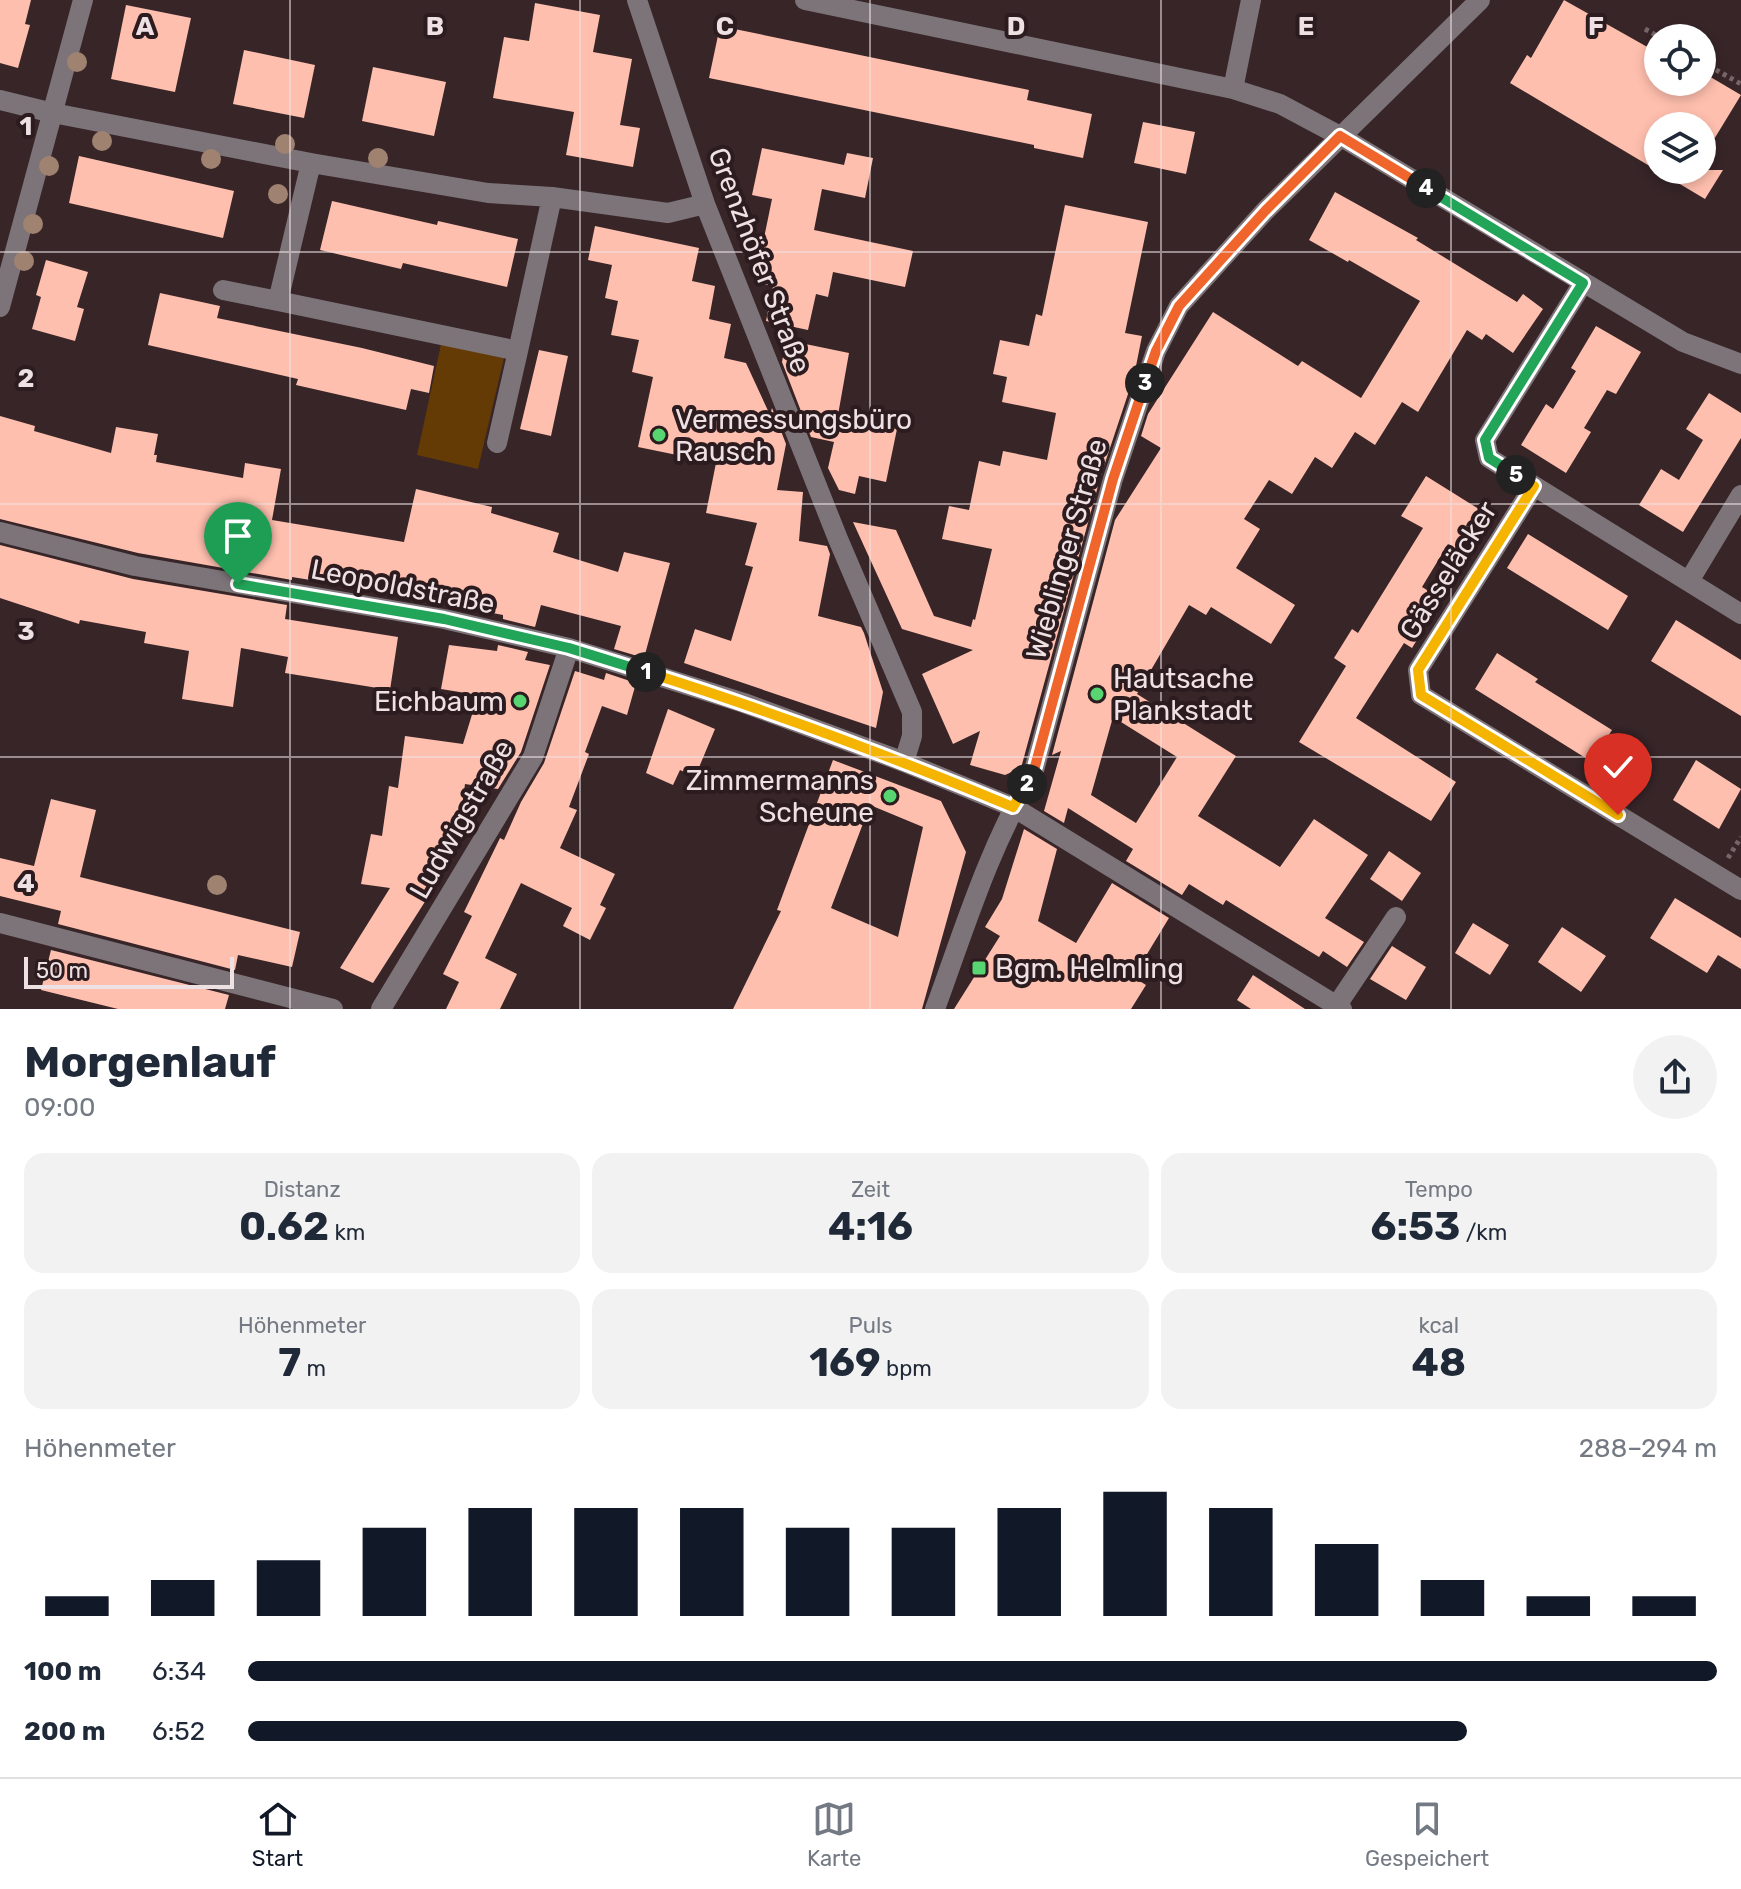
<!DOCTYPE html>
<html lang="de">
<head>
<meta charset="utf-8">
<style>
  body { margin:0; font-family:Rubik,sans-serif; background:#f2f2f3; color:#1f2937; height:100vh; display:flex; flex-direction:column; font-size:30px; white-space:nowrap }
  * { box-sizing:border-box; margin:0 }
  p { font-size:26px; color:#747a83 }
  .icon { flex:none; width:44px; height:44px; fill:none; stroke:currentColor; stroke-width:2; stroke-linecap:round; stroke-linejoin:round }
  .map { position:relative; height:1009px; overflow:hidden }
  .panel { display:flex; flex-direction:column; background:#fff; flex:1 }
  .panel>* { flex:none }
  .buttons { position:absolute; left:1644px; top:24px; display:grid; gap:16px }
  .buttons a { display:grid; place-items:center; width:72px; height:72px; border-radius:50%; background:#fff; box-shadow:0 4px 12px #0003; font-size:40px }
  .scale { position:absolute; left:24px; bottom:20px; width:210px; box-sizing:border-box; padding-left:8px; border:4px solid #eee1e3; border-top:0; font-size:22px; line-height:28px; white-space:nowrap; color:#eee1e3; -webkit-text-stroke:6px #2d1c1f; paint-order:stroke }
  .pin { position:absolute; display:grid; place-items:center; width:68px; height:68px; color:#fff; margin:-82px -34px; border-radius:50% 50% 50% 0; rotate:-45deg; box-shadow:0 0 8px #0007 }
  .pin .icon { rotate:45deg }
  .km { position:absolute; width:40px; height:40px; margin:-20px; border-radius:50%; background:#222; color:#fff; font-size:22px; line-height:40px; text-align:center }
  .round { display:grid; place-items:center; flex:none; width:84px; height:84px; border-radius:42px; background:#f2f2f3 }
  .headline { display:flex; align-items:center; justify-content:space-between; height:136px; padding:0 24px }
  h1 { font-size:44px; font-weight:700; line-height:60px }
  .stats { display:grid; grid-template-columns:repeat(3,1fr); gap:12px; height:136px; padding:8px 24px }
  .stats div { display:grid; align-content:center; border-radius:20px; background:#f2f2f3; text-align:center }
  .stats b { font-size:40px; font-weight:700 }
  .stats small { font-size:22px; font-weight:400 }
  .stats p { font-size:22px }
  .chart { height:224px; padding:16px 24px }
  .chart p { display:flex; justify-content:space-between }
  .chart svg { width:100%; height:144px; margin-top:8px; stroke:#111827; stroke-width:6 }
  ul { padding:0 24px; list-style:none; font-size:26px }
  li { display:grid; grid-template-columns:128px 96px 1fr; align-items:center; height:60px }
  li i { height:20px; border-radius:10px; background:#111827 }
  .tab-bar { display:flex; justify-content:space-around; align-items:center; height:112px; border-top:2px solid #e0e1e3; background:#fff; font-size:22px; color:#747a83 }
  .tab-bar a { display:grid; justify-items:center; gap:4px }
  .tab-bar .on { color:#111827 }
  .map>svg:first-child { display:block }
  .green { fill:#643a05 }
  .building { fill:#ffbfae; fill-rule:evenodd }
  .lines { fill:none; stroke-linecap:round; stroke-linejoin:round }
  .path { stroke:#766669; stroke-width:5; stroke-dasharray:4 4; stroke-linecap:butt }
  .minor { stroke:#7c7479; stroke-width:20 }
  .tree { fill:#a08271 }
  .split-1-casing { stroke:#fff; stroke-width:16 }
  .split-2-casing { stroke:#fff; stroke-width:16 }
  .split-3-casing { stroke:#fff; stroke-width:16 }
  .split-4-casing { stroke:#fff; stroke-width:16 }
  .split-5-casing { stroke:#fff; stroke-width:16 }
  .split-6-casing { stroke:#fff; stroke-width:16 }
  .split-1 { stroke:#22a559; stroke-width:10 }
  .split-2 { stroke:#f5b400; stroke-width:10 }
  .split-3 { stroke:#f0652b; stroke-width:10 }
  .split-4 { stroke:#f0652b; stroke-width:10 }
  .split-5 { stroke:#22a559; stroke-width:10 }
  .split-6 { stroke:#f5b400; stroke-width:10 }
  .grid { fill:none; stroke:#eee1e3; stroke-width:2; stroke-opacity:0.55 }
  .poi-dot { fill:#57d570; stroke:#2d1c1f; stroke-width:3 }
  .labels { text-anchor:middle; stroke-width:8; stroke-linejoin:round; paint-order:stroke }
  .street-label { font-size:28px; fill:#eee1e3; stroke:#2d1c1f }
  .poi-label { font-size:28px; fill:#eee1e3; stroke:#2d1c1f; text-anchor:start }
  .grid-label { font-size:26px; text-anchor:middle; font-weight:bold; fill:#eee1e3; stroke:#2d1c1f; stroke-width:8; stroke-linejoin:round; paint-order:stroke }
</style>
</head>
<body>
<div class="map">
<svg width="1741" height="1009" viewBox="0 0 1741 1009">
  <rect width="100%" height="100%" fill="#372528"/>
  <!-- green -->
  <path class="green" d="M441,344l63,14 -26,111 -61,-14z"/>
  <!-- building -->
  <path class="building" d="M0,0h31l-6,24 5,1 -12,43 -18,-5z
    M1564,0l94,53v29h44v-10l39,23 -39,64v-33h-44v44h65l-18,29 -195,-116 17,-28 4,3z
    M535,3l65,12 -7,37 39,7 -12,66 20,3 -7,39 -67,-12 8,-43 -81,-14 11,-61 25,4z
    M126,5l65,13 -16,74 -64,-13z
    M720,26l309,64 -2,10 65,14 -9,44 -49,-10v-3l-325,-67z
    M244,50l71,15 -11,53 -71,-14z
    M373,67l73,15 -12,54 -72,-15z
    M1143,122l52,10 -9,42 -52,-11z
    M762,148l82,17 3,-12 26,5 -8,40 -43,-9 -8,41 99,21 -8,36 -72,-15 -5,25 -12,-3 -8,36 -42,-9 7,-35 -18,-4 17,-83 -20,-4z
    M79,156l155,35 -11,47 -154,-35z
    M1335,192l83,46 -2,2 101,62 6,-8 20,15 -30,44 -27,-19 -4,6 -15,-10 -49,82 -16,-10 -27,43 -20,-13 -23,36 -17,-11 -23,37 -23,-14 -25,39 16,10 -24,39 59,37 -24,39 -60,-37 -5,8 -17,-10 -52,89 99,62 -38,60 82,51 34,-48 54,36 -43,63 39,24 -17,25 -24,-16 -4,6 -93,-57 -3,5 -34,-21 -7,11 -56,-34 7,-12 -65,-41 -4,15 -20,-12 17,-60 -9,4 63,-235 46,-72 -20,-12 7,-22 65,-102 85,54 4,-5 59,37 59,-97 -71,-41 -1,2 -39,-22zM1113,717l64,40 -41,66 -45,-28z
    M332,201l105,24 1,-4 80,18 -11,48 -104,-24 -2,6 -81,-19z
    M1065,205l83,17 -23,111 17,3 -8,40 -33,99 -80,293 -16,7 -35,-10 10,-34 -27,13 -31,-70 51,-24 -71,-21 -49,-107 43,8 38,86 37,11 2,-8 2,1 17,-71 -50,-10 7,-33 20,4 10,-49 21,5 3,-15 44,9 9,-47 -54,-11 5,-25 -14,-3 7,-34 29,6 7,-32 6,2z
    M595,226l104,22 -7,33 23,5 -6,33 22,5 -7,34 22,5 24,52 2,-7 14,36 -9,46 26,2 -4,49 28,5 3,8 -12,62 43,11 3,6 19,59 -7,36 -192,-65 11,-34 36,12 22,-74 -8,-2 12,-42 -51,-10 10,-50 -78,-16 15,-70 -21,-5 7,-32 -28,-5 7,-34 -13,-3 7,-33 -24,-5z
    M46,260l42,12 -11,35 7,2 -9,32 -43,-12 9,-32 -5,-2z
    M160,293l60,13 -3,12 145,30 72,18 -5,27 -18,-4 -5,21 -110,-25 2,-6 -150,-34z
    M1596,326l45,26 -25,42 -9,-4 -23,38 7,4 -25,41 -45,-28 25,-41 7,5 23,-38 -5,-3z
    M786,340l63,13 -11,62 59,14 -11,53 -27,-6 -4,18 -16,-4 -11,-22 6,-26 -23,-5 -29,-75z
    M539,350l29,6 -17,80 -31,-7z
    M1709,393l32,20v25l-58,94 -44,-27 22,-36 18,11 24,-40 -17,-11z
    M0,416l35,10 -1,5 77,22 5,-26 42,7 -4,21h3l-1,7 87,16 2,-15 36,6 -9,51 132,22 12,-53 76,18 -1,6 68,20 -6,19 65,20 6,-20 46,11 -26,95 -30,-9 7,-23 -80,-21 -6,22 -32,-8v-4l-51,-10 -123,-22 -37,-6v3l-154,-27 -138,-34z
    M1426,476l56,35 -24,39 -10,-6 -26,43 20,12 -30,49 -8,-5 -48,75 100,64 -25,39 -132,-79 47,-76 -12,-8 18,-29 6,4 65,-105 -22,-12z
    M1528,534l100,62 -20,34 -101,-62z
    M0,545l133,34 154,26 -2,14 113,18 -8,53 -105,-17 3,-16 -47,-9 -8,59 -51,-8 7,-48 -45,-8 2,-11 -66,-12 -1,4 -79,-26z
    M1676,620l65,40v56l-90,-55z
    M449,645l48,6 1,-6 30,7 -3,8 25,5 -29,87 -23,37 -33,-5 -7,52 -15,-2 -8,52 -62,97 -33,-15 50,-80 -29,-4 10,-50 11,2 7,-50 9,2 7,-52 58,8 15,-49 -37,-6z
    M1497,653l41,26 -3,3 77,48 -20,32 -117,-73z
    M575,671l29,9 2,-7 30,10 -9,32 -25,-9 -17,46 4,2 -20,53 8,3 -17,38 55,26 -15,31 6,3 -16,32 -27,-14 9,-18 -51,-25 -36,75 32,16 -17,35h-54l13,-27 -16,-8 29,-58 -8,-4 36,-74 4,2 17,-38 23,-39z
    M668,709l47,20 -20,48 -15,-7 -7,15 -27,-12z
    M833,760l108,41 25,51 -44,157h-189l48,-98 -4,-1zM870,805l53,22 -25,110 -67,-29z
    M1696,760l45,29 -22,40 -46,-29z
    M51,799l45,11 -16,67 220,55 -8,35 -54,-12 -3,15 -177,-46 3,-13 -61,-15v-38l34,8z
    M1024,829l33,20 -19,72 38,22 36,-60 57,35 -36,59 13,8 -15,24h-177l46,-73 -15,-9 17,-28z
    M1389,851l32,22 -19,28 -32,-22z
    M1675,898l66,40v31l-23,-14 -11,18 -57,-35z
    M1473,923l36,22 -19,30 -35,-22z
    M1562,927l44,29 -25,36 -43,-30z
    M1392,946l34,21 -20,33 -36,-21z
    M51,950l178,45 -4,14h-107l-77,-19z
    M1253,975l52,34h-54l-14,-9z"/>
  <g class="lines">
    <!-- path -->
    <path class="path" d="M1645,29l16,9
      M1702,62l39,22
      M1728,858l13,-21"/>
    <!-- minor -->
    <path class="minor" d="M637,0l68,204 133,335 74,173v24l-8,26
      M805,0l428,89 47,15 60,32 343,206 58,22
      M1233,89l18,-89
      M0,100l53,13 258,50 177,30 64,4 116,16 37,-9
      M311,163l-33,138 240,50 34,-154
      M1583,283l-98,157 4,18 252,156
      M223,290l55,11
      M0,307l83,-307
      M497,443l21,-92
      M1534,486l-116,184 3,25 320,195
      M0,532l135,34 309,53 125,29 175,55 160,59 109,45 329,202
      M1689,581l52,-86
      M0,923l333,86
      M1337,1005l59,-88
      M381,1009l152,-252 36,-109
      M935,1009c29,-79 54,-162 98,-235l80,-295 43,-128 23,-45 86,-95 215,-211"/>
  </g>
  <!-- trees -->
  <g class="tree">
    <circle cx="77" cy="62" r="10"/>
    <circle cx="102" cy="141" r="10"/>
    <circle cx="285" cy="144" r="10"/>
    <circle cx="378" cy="158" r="10"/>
    <circle cx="211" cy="159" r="10"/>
    <circle cx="49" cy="166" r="10"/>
    <circle cx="278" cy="194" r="10"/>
    <circle cx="33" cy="224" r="10"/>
    <circle cx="24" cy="261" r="10"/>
    <circle cx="217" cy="885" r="10"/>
  </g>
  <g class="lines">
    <!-- split-1 casing -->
    <g class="split-1-casing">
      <path id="split-1" d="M238,584l206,35 125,29 77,24"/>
    </g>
    <!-- split-2 casing -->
    <g class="split-2-casing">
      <path id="split-2" d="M646,672c125,39 247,85 367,135l14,-23"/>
    </g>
    <!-- split-3 casing -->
    <g class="split-3-casing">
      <path id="split-3" d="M1027,784l6,-10 80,-295 32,-96"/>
    </g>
    <!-- split-4 casing -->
    <g class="split-4-casing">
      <path id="split-4" d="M1145,383l11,-32 23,-45 86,-95 75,-75 86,52"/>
    </g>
    <!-- split-5 casing -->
    <g class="split-5-casing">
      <path id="split-5" d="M1426,188l157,95 -98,157 4,18 27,17"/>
    </g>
    <!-- split-6 casing -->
    <g class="split-6-casing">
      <path id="split-6" d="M1516,475l18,11 -116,184 3,25 197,120"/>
    </g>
    <!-- split-1 -->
    <use href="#split-1" class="split-1"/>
    <!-- split-2 -->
    <use href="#split-2" class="split-2"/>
    <!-- split-3 -->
    <use href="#split-3" class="split-3"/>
    <!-- split-4 -->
    <use href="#split-4" class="split-4"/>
    <!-- split-5 -->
    <use href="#split-5" class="split-5"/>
    <!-- split-6 -->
    <use href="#split-6" class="split-6"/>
  </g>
  <!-- grid -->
  <path class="grid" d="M290,0v1009M580,0v1009M870,0v1009M1161,0v1009M1451,0v1009M0,252h1741M0,504h1741M0,757h1741"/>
  <!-- markers -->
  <g class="poi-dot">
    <circle cx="659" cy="435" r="8"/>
    <circle cx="1097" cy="694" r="8"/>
    <circle cx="520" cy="701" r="8"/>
    <circle cx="890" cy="796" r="8"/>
    <rect x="971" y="960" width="16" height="16" rx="4"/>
  </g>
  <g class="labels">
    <!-- street labels -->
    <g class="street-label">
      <text transform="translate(760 260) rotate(69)" y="10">Grenzhöfer Straße</text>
      <text transform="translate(1066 549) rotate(-74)" y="10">Wieblinger Straße</text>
      <text transform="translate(1448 570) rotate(-58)" y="10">Gässeläcker</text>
      <text transform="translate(403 586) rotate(11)" y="10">Leopoldstraße</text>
      <text transform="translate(461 819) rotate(-60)" y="10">Ludwigstraße</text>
    </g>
    <!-- poi labels -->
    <g class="poi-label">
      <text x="675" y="429">Vermessungsbüro<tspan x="675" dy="32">Rausch</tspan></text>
      <text x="1113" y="688">Hautsache<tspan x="1113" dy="32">Plankstadt</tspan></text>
      <text x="504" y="711" text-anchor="end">Eichbaum</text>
      <text x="874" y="790" text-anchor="end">Zimmermanns<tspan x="874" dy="32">Scheune</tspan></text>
      <text x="995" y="978">Bgm. Helmling</text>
    </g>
  </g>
  <g class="grid-label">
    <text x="145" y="35">A</text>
    <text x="435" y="35">B</text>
    <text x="725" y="35">C</text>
    <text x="1016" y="35">D</text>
    <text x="1306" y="35">E</text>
    <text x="1596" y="35">F</text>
    <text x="26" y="135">1</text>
    <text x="26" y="387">2</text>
    <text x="26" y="640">3</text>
    <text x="26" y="892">4</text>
  </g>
</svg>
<div class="buttons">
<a><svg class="icon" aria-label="locate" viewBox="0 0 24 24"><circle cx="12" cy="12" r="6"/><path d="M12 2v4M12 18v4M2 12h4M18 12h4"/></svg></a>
<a><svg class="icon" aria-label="layers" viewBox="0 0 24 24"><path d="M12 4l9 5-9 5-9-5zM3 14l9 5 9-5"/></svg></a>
</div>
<div class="scale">50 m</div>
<div class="pin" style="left:238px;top:584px;background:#1e9e55"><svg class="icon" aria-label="arrive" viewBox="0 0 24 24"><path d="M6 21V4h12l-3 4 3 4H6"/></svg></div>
<div class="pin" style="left:1618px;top:815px;background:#d93025"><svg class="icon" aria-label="check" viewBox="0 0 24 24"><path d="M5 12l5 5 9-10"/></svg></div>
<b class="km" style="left:646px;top:672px">1</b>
<b class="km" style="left:1027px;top:784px">2</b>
<b class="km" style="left:1145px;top:383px">3</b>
<b class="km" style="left:1426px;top:188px">4</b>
<b class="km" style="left:1516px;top:475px">5</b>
</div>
<section class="panel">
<div class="headline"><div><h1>Morgenlauf</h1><p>09:00</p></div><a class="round"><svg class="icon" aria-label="share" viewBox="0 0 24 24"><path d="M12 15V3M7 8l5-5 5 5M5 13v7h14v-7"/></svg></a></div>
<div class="stats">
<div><p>Distanz</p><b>0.62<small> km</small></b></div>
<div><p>Zeit</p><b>4:16</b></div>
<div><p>Tempo</p><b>6:53<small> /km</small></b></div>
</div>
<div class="stats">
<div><p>Höhenmeter</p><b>7<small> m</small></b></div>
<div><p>Puls</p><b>169<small> bpm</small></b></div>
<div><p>kcal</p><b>48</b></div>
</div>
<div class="chart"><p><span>Höhenmeter</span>288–294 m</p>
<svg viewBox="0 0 160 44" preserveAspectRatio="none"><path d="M5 44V38M15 44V33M25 44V27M35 44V17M45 44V11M55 44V11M65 44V11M75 44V17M85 44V17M95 44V11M105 44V6M115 44V11M125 44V22M135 44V33M145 44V38M155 44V38"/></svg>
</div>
<ul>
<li><b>100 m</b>6:34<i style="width:100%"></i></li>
<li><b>200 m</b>6:52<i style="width:83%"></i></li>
</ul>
</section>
<nav class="tab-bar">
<a class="on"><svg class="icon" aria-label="home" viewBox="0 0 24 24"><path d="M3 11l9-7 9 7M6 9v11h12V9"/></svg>Start</a>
<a><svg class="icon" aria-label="map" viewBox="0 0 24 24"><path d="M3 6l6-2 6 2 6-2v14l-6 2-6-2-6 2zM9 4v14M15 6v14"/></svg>Karte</a>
<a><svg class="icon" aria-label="saved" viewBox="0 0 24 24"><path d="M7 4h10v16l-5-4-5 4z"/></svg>Gespeichert</a>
</nav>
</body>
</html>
